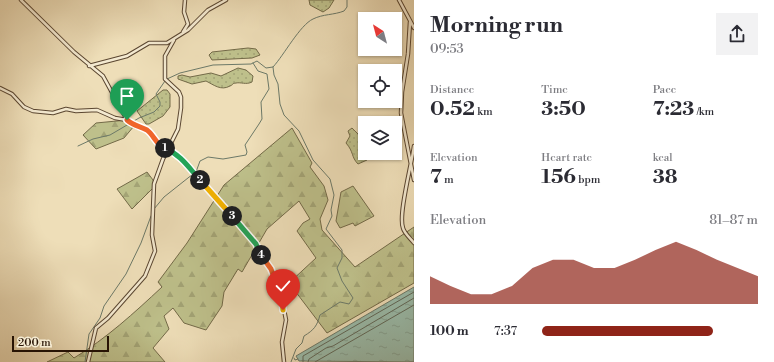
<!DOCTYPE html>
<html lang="en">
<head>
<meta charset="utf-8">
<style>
  body { margin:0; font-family:"Libre Bodoni",serif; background:#f2f2f3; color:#2b2b33; height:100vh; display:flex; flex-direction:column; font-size:15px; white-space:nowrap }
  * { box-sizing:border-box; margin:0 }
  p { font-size:13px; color:#7c7c81 }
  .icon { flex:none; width:22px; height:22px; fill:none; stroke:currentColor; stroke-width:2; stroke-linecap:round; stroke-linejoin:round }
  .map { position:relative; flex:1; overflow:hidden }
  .sheet { display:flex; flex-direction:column; background:#fff; width:360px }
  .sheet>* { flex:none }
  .needle { width:26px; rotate:324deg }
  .fabs { position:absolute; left:358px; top:12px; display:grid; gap:8px }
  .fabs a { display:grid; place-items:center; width:44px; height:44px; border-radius:0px; background:#fff; box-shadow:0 1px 3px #0004; font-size:20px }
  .scale { position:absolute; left:12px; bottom:10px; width:97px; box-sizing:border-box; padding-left:4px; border:2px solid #281404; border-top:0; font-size:11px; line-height:14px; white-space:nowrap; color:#281404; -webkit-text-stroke:3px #f4ead1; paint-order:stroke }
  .pin { position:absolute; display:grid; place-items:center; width:34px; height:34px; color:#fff; margin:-41px -17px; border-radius:50% 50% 50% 0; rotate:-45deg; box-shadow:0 0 4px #0007 }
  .pin .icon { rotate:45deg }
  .km { position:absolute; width:20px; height:20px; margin:-10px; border-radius:50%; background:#222; color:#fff; font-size:11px; line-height:20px; text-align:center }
  .round { display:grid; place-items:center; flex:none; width:42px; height:42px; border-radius:0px; background:#f2f2f3 }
  .overview { display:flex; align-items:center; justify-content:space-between; height:68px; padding:0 16px }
  h1 { font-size:22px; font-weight:800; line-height:30px }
  .stats { display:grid; grid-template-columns:repeat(3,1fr); gap:6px; height:68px; padding:4px 16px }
  .stats div { display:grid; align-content:center }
  .stats b { font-size:20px; font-weight:800 }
  .stats small { font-size:11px; font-weight:400 }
  .stats p { font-size:11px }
  .chart { height:112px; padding:8px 16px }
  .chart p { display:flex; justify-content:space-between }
  .chart svg { width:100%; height:72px; margin-top:4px; fill:#8f2418; opacity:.7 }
  ul { padding:0 16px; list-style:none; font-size:13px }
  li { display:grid; grid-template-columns:64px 48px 1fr; align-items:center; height:30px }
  li i { height:10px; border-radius:5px; background:#8f2418 }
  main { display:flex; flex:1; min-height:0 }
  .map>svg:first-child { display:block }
  .grass { fill:url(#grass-dots); stroke:#736a48 }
  .forest { fill:url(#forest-firs); stroke:#736a48 }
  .water { fill:url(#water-ripples); stroke:#6c7968 }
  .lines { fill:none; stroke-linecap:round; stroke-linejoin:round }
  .shore { stroke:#616858; stroke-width:1 }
  .stream { stroke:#6c7968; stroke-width:1 }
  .street-casing { stroke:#5a4631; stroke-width:4.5 }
  .street { stroke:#f4ead1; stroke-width:2.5 }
  .split-1-casing { stroke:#fff; stroke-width:8 }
  .split-2-casing { stroke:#fff; stroke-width:8 }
  .split-3-casing { stroke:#fff; stroke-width:8 }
  .split-4-casing { stroke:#fff; stroke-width:8 }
  .split-5-casing { stroke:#fff; stroke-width:8 }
  .split-6-casing { stroke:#fff; stroke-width:8 }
  .split-1 { stroke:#f0652b; stroke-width:5 }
  .split-2 { stroke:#22a559; stroke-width:5 }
  .split-3 { stroke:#f5b400; stroke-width:5 }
  .split-4 { stroke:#22a559; stroke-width:5 }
  .split-5 { stroke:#f0652b; stroke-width:5 }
  .split-6 { stroke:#f5b400; stroke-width:5 }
</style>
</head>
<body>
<main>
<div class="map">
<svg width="414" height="362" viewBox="0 0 414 362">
  <defs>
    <pattern id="grass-dots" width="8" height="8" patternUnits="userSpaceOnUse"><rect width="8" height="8" fill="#bec08b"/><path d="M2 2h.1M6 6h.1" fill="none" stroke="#a3a476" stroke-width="1.8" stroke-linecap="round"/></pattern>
    <pattern id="forest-firs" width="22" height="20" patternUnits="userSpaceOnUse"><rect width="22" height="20" fill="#bec08b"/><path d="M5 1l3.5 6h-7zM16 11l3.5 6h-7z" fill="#a3a476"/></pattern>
    <pattern id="water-ripples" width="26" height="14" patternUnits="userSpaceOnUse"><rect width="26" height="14" fill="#9abcab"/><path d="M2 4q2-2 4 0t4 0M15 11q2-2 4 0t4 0" fill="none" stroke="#85a192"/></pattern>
  </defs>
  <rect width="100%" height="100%" fill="#eedeb8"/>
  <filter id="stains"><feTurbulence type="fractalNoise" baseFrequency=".005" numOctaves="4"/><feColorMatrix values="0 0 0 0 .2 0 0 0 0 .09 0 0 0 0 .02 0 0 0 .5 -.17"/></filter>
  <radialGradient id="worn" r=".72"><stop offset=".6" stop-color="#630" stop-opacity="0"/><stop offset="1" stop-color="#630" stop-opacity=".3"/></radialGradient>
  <!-- grass -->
  <path class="grass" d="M309,0h25l-5,8 -6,4 -13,-7z
    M248,48l8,1 4,6 -8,3 -40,2 -3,-5 3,-3z
    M238,68l8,2 7,6 -1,6c-6,3 -11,0 -16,1 -6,1 -1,1 -6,3 -9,5 -16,-1 -24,-5l-14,3 -14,-5v-3l4,-1 8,2 21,-4 10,3z
    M163,90h4l3,4v13l-7,9 -14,8h-3l-9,-13z
    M352,128l10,10 5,22 -9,4c-7,-7 -4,-12 -12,-21l4,-7 -2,-5z"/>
  <!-- forest -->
  <path class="forest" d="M127,120l7,6 -10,12 -28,11 -13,-14 13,-12z
    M292,128l20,35 -2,4 14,19 4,14 -8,19 2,11 33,37 59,-40v56l-87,50 -38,-50 27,-25 -19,-27 6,-8 7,-4 -11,-18 -32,28 -25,43 -4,-3 -14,23 -2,14 -16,24 -22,-7 -11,-15 -9,8 5,13 -16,19 12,14h-118l21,-10 6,6c33,-20 60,-45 88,-71l-4,-5 29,-39 37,-58z
    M147,172l6,8 1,7 -22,22 -15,-20z
    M353,186l21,30 -19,10 -2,-3 -13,5 -4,-7 5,-29z"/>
  <!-- water -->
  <path class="water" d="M414,287v75l-115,-1 -3,-5z"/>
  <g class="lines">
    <!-- shore -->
    <path class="shore" d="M303,362v-6l111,-64
      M308,362l1,-3 17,-11 7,-2 81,-48
      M315,362l99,-57"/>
    <!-- stream -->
    <path class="stream" d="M273,67l1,8 4,9 2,20 4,11 15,16 14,29 17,19 4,16 -3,15 1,6 -6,13 16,21v8l-5,10 5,13 11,17 -4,6 -9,-2 -20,13c-3,11 -6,15 -16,21l-2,7 -6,6 -5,13
      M167,79l13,-6 33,-8 38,-1 6,-3 9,7 7,-1c11,-12 27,-42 40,-48 10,-5 21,-4 31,-8l3,-4v-7
      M78,146l15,-7 17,-4 29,-17 15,-6 6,-6v-4l-4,-8 9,-13
      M196,172l4,-11 8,-4 15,2 23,-4 1,-3 -2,-7 14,-21 3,-5 -1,-17 8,-13 -2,-15 -9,-3 -5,-8
      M154,209l10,-12 29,-23
      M294,358l1,2 3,-1
      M85,362l4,-28 11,-16 4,-12 22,-32 15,-31 10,-27"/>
    <!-- street casing -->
    <g class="street-casing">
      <path id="street" d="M21,0l53,52 29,24 24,44 7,6 14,5 11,14 12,6 14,11 71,82 15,25 11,30 4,21 -4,22 2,20
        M399,0l15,28
        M410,22l-2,32 -6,38 -1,21 13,67
        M183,32l5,-8 -4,-12 1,-12
        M89,66l38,-10 22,-13h18l21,-13 20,-20 18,-10
        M0,88l12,6 12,13 9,4 20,2 13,-4 10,2 21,-1 18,8 12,2
        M414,146c-2,17 -16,69 -11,82 1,5 8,11 11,15
        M88,362l8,-34 12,-10 37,-42 10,-25 -3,-16 2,-51 9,-25 15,-30 3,-21v-11l-2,-5 -14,-13v-23l9,-16"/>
    </g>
    <!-- street -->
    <use href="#street" class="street"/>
  </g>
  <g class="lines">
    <!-- split-1 casing -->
    <g class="split-1-casing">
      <path id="split-1" d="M127,120c7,6 13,6 20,10 7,5 9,15 18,18"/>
    </g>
    <!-- split-2 casing -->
    <g class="split-2-casing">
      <path id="split-2" d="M165,148c16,7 24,20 35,32"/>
    </g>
    <!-- split-3 casing -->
    <g class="split-3-casing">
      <path id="split-3" d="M200,180l32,36"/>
    </g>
    <!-- split-4 casing -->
    <g class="split-4-casing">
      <path id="split-4" d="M232,216l24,28 5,11"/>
    </g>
    <!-- split-5 casing -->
    <g class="split-5-casing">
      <path id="split-5" d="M261,255l10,14 11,30"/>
    </g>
    <!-- split-6 casing -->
    <g class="split-6-casing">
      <path id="split-6" d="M282,299l1,11"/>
    </g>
    <!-- split-1 -->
    <use href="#split-1" class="split-1"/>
    <!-- split-2 -->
    <use href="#split-2" class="split-2"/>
    <!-- split-3 -->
    <use href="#split-3" class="split-3"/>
    <!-- split-4 -->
    <use href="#split-4" class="split-4"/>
    <!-- split-5 -->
    <use href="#split-5" class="split-5"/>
    <!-- split-6 -->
    <use href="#split-6" class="split-6"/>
  </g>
  <rect width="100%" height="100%" filter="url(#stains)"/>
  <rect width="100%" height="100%" fill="url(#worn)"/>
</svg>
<div class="fabs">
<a><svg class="needle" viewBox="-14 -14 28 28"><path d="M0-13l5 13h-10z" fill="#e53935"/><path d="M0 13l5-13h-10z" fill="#7c7c81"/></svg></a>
<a><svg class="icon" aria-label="locate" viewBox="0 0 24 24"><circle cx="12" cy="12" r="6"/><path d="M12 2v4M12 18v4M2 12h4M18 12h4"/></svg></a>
<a><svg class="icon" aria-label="layers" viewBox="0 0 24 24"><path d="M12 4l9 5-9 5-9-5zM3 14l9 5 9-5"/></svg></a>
</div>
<div class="scale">200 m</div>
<div class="pin" style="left:127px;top:120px;background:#1e9e55"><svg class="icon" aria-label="arrive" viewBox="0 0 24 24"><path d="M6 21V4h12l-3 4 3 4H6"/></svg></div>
<div class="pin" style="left:283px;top:310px;background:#d93025"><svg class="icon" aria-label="check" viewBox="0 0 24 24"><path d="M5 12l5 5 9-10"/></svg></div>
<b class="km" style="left:165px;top:148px">1</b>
<b class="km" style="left:200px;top:180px">2</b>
<b class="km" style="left:232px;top:216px">3</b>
<b class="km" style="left:261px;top:255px">4</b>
</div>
<section class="sheet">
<div class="overview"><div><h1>Morning run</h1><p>09:53</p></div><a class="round"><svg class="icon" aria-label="share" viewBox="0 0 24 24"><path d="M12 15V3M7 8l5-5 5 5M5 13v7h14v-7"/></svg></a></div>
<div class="stats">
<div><p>Distance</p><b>0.52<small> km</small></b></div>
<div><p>Time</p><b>3:50</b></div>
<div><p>Pace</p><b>7:23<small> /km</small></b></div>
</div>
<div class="stats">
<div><p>Elevation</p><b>7<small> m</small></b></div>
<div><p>Heart rate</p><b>156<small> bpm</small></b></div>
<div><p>kcal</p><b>38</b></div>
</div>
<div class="chart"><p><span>Elevation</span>81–87 m</p>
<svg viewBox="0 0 160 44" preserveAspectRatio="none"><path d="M0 44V27L10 33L20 38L30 38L40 33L50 22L60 17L70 17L80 22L90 22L100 17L110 11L120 6L130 11L140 17L150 22L160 27V44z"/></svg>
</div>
<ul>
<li><b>100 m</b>7:37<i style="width:79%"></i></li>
</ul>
</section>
</main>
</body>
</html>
